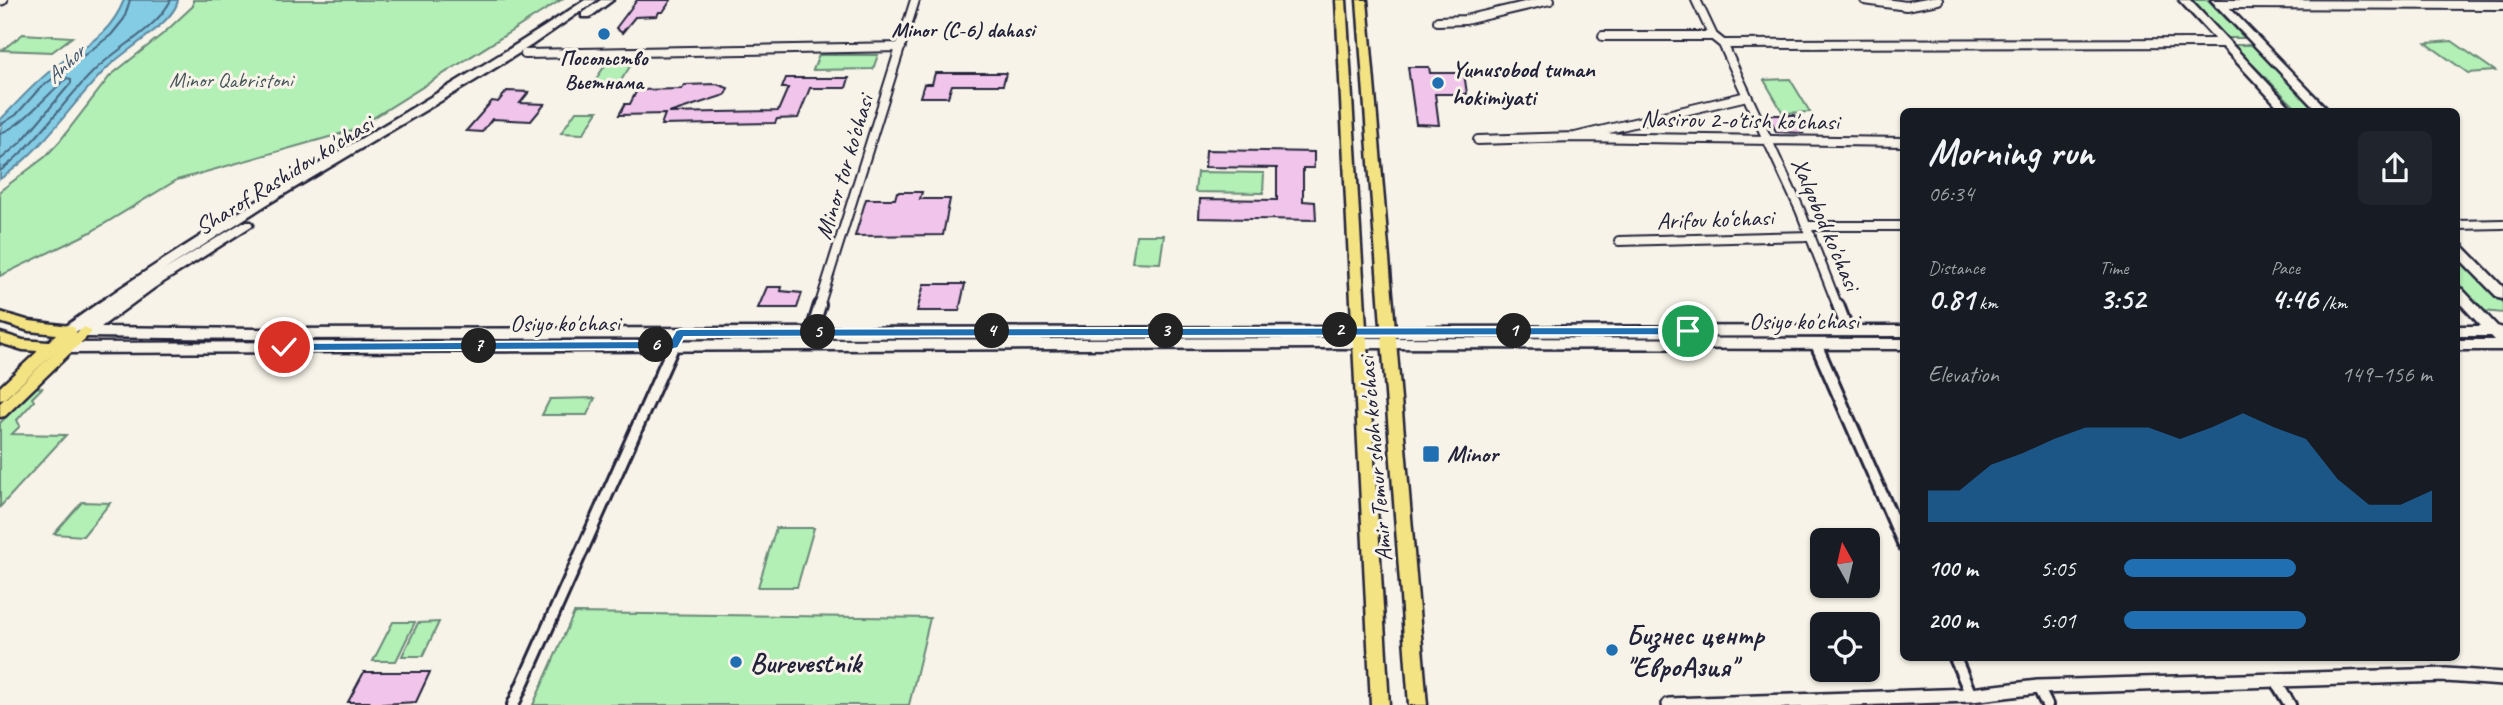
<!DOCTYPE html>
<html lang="en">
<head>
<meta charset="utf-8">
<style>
  body { margin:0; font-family:Caveat,sans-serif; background:#20242c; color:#f1f3f6; height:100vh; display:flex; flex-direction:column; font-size:26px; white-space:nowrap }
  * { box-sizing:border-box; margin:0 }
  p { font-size:23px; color:#9ea1a6 }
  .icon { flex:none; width:38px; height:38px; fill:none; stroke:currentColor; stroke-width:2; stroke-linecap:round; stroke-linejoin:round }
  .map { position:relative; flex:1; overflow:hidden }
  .drawer { position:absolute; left:1900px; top:108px; width:560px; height:553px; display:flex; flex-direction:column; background:#171b24; border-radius:10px; box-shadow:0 2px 5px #0004 }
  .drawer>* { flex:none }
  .needle { width:46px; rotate:352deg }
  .buttons { position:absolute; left:1810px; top:528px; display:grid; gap:14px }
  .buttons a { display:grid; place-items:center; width:70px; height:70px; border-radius:10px; background:#171b24; box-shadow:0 2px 5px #0004; font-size:35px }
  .pin { position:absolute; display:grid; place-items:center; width:60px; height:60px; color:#fff; margin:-30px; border:4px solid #fff; border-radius:50%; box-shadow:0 2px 7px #0007 }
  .km { position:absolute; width:35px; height:35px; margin:-18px; border-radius:50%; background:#222; color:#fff; font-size:19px; line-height:35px; text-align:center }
  .round { display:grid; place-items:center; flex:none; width:74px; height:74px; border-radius:10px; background:#20242c }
  .headline { display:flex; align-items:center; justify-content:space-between; height:119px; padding:0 28px }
  h1 { font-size:38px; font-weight:600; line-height:52px }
  .stats { display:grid; grid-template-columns:repeat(3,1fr); gap:10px; height:119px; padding:7px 28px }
  .stats div { display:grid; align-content:center }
  .stats b { font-size:30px; font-weight:600 }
  .stats small { font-size:19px; font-weight:400 }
  .stats p { font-size:19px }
  .chart { height:196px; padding:14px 28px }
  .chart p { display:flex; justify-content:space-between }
  .chart svg { width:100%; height:126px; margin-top:7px; fill:#1f6fb2; opacity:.7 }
  ul { padding:0 28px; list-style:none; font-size:23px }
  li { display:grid; grid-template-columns:112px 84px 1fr; align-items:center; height:52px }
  li i { height:18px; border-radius:9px; background:#1f6fb2 }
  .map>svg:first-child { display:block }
  .green { fill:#b2f0b6; stroke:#6a8978; stroke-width:2 }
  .water { fill:#83cce4; stroke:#5c88a0; stroke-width:2 }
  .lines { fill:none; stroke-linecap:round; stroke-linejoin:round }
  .shore { stroke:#49667f; stroke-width:2 }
  .building { fill:#f1c5eb; stroke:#22223b; stroke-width:2 }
  .minor-far1-casing { stroke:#22223b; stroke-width:12 }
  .minor-casing { stroke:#22223b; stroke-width:16 }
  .tertiary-casing { stroke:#22223b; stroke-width:18 }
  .secondary-casing { stroke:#22223b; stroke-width:5 }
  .primary-casing { stroke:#22223b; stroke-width:5 }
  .minor-far1 { stroke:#f7f3e8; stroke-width:8 }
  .minor { stroke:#f7f3e8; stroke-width:10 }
  .tertiary { stroke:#f7f3e8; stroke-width:13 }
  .secondary { fill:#f7f3e8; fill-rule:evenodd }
  .primary { fill:#f4e382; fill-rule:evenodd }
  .route { fill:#1f6fb2; stroke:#fff; stroke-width:2 }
  .poi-dot { fill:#1f6fb2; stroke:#f7f3e8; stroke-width:2.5 }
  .labels { text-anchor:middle; stroke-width:6; stroke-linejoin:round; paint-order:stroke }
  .far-neighbourhood-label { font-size:21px; font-weight:bold; fill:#22223b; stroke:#f7f3e8 }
  .far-poi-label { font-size:21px; font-weight:bold; fill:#22223b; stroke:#f7f3e8 }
  .far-water-label { font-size:21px; font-style:italic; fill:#3f556e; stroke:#f7f3e8 }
  .far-park-label { font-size:21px; fill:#46565a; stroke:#f7f3e8 }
  .poi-label { font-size:24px; font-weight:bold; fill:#22223b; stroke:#f7f3e8; text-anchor:start }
  .street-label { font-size:24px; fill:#22223b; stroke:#f7f3e8 }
  .near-poi-label { font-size:28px; font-weight:bold; fill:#22223b; stroke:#f7f3e8; text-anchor:start }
</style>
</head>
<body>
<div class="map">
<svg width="2503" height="705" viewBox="0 0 2503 705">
  <rect width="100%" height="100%" fill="#f7f3e8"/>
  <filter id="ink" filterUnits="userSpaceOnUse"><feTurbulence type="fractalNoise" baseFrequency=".0143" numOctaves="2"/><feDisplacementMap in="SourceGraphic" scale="14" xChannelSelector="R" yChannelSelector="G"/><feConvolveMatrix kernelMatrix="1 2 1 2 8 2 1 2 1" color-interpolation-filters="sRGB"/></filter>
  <g filter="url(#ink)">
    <!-- green -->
    <path class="green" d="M193,0h368l-207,130 -177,50 -88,53 -89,43v-85l45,-34 14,-15 51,-66 54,-43 29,-27z
      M2190,0h18l37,38h-19z
      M23,34l49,3 -20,15 -50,-2z
      M2452,41l43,30 -27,2 -42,-30z
      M2233,45h19l68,67h-20z
      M819,55h59l-5,14 -60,1z
      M610,58l25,1 -17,26h-26z
      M1790,79l20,33 -27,1 -19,-33z
      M576,111h22l-15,23 -22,-1z
      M1197,172l67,1 -1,20 -68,-1z
      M1136,235h28l-4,28 -28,-1z
      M2457,254l46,48v11l-20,-2 -26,-29z
      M35,387l7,1 -10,10 2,3 -17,19 3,6 -8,8 54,1 -66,72v-84z
      M595,398l-8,17h-45l8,-16z
      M82,502l28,1 -27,33 -29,-2z
      M776,528h38l-17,59h-39z
      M574,613l356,5 -21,87h-376z
      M393,622h22l-19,39h-23z
      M439,622l-16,34h-21l16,-33z"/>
    <!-- water -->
    <path class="water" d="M124,0h54c-3,22 -53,50 -69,66 -38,37 -65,84 -109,113v-49l2,-3 -2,-7c18,-18 34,-37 55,-53 30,-22 54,-30 69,-67z"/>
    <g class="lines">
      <!-- shore -->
      <path class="shore" d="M0,125l16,-10 23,-26 72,-54 13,-16 6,-19
        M0,133c21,-5 48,-40 67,-55l4,1v4l-50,59 -21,18
        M0,171c37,-28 60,-66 92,-98 25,-26 62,-41 79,-73"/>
    </g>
    <!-- building -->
    <path class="building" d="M637,0h34l-8,12h-4l-2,4 -22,1 -13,16 -6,-5z
      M1408,67h21l1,6h34l3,21h-32l4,31 -23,-1z
      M935,73h71l-3,12h-51l-4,12h-28l4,-13h8z
      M786,78h63l-3,10h-36l-12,30 -21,1 -2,4 -114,2 4,-11 -46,1 6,-11h5l7,-14 45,-1 3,-4 31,-1 12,4 -3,7 -56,18 109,-2 10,-23h-6z
      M507,91l22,1 -9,11 25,1 -14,17 -39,-2 -10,13 -16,-1 26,-30 6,1z
      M1769,115h26l8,18 -27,-1z
      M1206,150l108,2v16h-11v33l12,1 1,18 -117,-2 1,-19 77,1v-32l-72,-1z
      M897,192h25l-2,7h30l-7,36 -88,1 11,-37h29z
      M924,284h41l-6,27h-42z
      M767,287h15l-1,4 21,2 -5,15h-39z
      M364,672h66l-14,30 -49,3 2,-3h-21z"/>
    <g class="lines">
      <!-- minor-far1 casing -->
      <g class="minor-far1-casing">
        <path id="minor-far1" d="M1696,0l17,36 10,8 77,166 38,97
          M1865,0l41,6 32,-6
          M0,1l3,-1
          M2219,4l284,1
          M1438,21l27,-1 85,-20
          M1603,36h110
          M1723,44l501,-1
          M525,54l376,-7
          M1575,137l329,5
          M1478,140l97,-3 172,-41
          M2457,225l46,-1
          M1807,226h97
          M1619,241l192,-5
          M819,307l96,-307"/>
      </g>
      <!-- minor casing -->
      <g class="minor-casing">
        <path id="minor" d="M1838,305l10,26
          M809,340l11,-35
          M1816,344l88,201
          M1955,658l16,37
          M2275,680l15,25
          M2038,687l9,18
          M513,705l164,-367"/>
      </g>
      <!-- tertiary casing -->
      <g class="tertiary-casing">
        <path id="tertiary" d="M1669,705l302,-10 67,-8 408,-12 57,4"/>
      </g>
      <!-- secondary casing -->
      <g class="secondary-casing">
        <path id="secondary" d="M585,0h12l-65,45 -66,41 -200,119 -103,66 80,-49h8l2,3 -99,63 -53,39 154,2 1649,-3v10l-1649,3 -170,-2 -5,-2 -2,-3 2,-3 -7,5h-10l-2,-3 2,-3c167,-120 351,-214 522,-328z
          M601,0h12l-23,17h-8v-4z
          M2179,0h11l105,112h-12z
          M2211,0h11l108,112h-12z
          M2457,244l5,1 41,42v12l-5,-1 -41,-42z
          M2457,288l5,1 35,37 6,2v22h-46v-10h37l-4,-4h-33v-10h24l-24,-26z
          M1319,338l585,1v10l-585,-1 -1253,5 -7,-5 7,-5z"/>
      </g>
      <!-- primary casing -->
      <g class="primary-casing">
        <path id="primary" d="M1336,0h10l43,705h-18z
          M1357,0h10l60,705h-18z
          M0,312l30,9 40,5 5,2 1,5 9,-6 7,5 -87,84 -5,1v-14l56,-52 -51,48 -5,1v-13l38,-36 -15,-1 -23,-7v-10l23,7 25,2 8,-8 -27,-3 -29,-9z"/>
      </g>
      <!-- minor-far1 -->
      <use href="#minor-far1" class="minor-far1"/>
      <!-- minor -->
      <use href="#minor" class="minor"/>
      <!-- tertiary -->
      <use href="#tertiary" class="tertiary"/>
      <!-- secondary -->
      <use href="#secondary" class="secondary"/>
      <!-- primary -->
      <use href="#primary" class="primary"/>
    </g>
  </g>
  <!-- route -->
  <path class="route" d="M1688,327l5,4 -5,4 -1004,2 -6,11 -4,1 -390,2 -6,-4 6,-4 386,-2 6,-11 4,-1z"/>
  <!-- markers -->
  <g class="poi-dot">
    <circle cx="604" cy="34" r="7"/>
    <circle cx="1438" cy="83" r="7"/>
    <rect x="1422" y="445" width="18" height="18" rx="3.5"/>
    <circle cx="1612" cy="650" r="7"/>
    <circle cx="736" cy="662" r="7"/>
  </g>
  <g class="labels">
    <!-- far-neighbourhood labels -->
    <g class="far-neighbourhood-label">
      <text x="963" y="37">Minor (C-6) dahasi</text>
    </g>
    <!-- far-poi labels -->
    <g class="far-poi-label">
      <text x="604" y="65">Посольство<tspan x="604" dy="24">Вьетнама</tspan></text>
    </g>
    <!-- far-water labels -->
    <g class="far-water-label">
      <text transform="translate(65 64) rotate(-44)" y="7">Anhor</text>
    </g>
    <!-- far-park labels -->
    <g class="far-park-label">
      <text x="231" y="87">Minor Qabristoni</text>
    </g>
    <!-- poi labels -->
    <g class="poi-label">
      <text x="1452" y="77">Yunusobod tuman<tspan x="1452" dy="28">hokimiyati</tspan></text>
      <text x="1447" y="462">Minor</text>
    </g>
    <!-- street labels -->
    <g class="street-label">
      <text transform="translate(1740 120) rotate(1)" y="8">Nasirov 2-o'tish ko'chasi</text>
      <text transform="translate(844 167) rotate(-73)" y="8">Minor tor ko'chasi</text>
      <text transform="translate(284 175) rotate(-32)" y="8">Sharof Rashidov ko'chasi</text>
      <text transform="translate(1715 219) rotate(-2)" y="8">Arifov ko‘chasi</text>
      <text transform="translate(1826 224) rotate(67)" y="8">Xalqobod ko'chasi</text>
      <text x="1804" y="329">Osiyo ko'chasi</text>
      <text x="565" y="331">Osiyo ko'chasi</text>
      <text transform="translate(1375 459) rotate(-95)" y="8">Amir Temur shoh ko'chasi</text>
    </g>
    <!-- near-poi labels -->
    <g class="near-poi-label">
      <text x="1626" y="644">Бизнес центр<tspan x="1626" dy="32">"ЕвроАзия"</tspan></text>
      <text x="750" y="672">Burevestnik</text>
    </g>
  </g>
</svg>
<div class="buttons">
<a><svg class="needle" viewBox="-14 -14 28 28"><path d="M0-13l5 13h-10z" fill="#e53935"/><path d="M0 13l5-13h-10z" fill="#9ea1a6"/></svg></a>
<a><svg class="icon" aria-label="locate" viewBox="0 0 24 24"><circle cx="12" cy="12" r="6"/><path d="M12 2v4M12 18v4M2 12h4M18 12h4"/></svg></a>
</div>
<div class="pin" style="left:1688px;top:331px;background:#1e9e55"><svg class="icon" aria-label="arrive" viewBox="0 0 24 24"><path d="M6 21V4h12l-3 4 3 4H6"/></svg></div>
<div class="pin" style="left:284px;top:347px;background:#d93025"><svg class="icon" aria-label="check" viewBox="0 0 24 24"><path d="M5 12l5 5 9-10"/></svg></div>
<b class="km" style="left:1514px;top:331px">1</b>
<b class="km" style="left:1340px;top:330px">2</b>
<b class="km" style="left:1166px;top:331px">3</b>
<b class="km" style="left:992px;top:331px">4</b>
<b class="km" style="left:818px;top:332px">5</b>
<b class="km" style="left:656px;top:345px">6</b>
<b class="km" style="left:479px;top:346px">7</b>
<section class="drawer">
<div class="headline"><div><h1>Morning run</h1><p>06:34</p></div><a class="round"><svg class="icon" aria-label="share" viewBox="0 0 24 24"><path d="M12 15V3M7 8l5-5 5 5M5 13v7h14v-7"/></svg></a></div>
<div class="stats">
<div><p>Distance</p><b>0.81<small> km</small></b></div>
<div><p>Time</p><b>3:52</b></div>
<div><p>Pace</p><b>4:46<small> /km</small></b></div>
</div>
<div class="chart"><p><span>Elevation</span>149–156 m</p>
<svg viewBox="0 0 160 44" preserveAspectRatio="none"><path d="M0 44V33L10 33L20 24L30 20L40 15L50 11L60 11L70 11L80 15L90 11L100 6L110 11L120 15L130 29L140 38L150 38L160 33V44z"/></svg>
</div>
<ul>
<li><b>100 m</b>5:05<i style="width:56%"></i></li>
<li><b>200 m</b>5:01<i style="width:59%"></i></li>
</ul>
</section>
</div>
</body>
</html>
